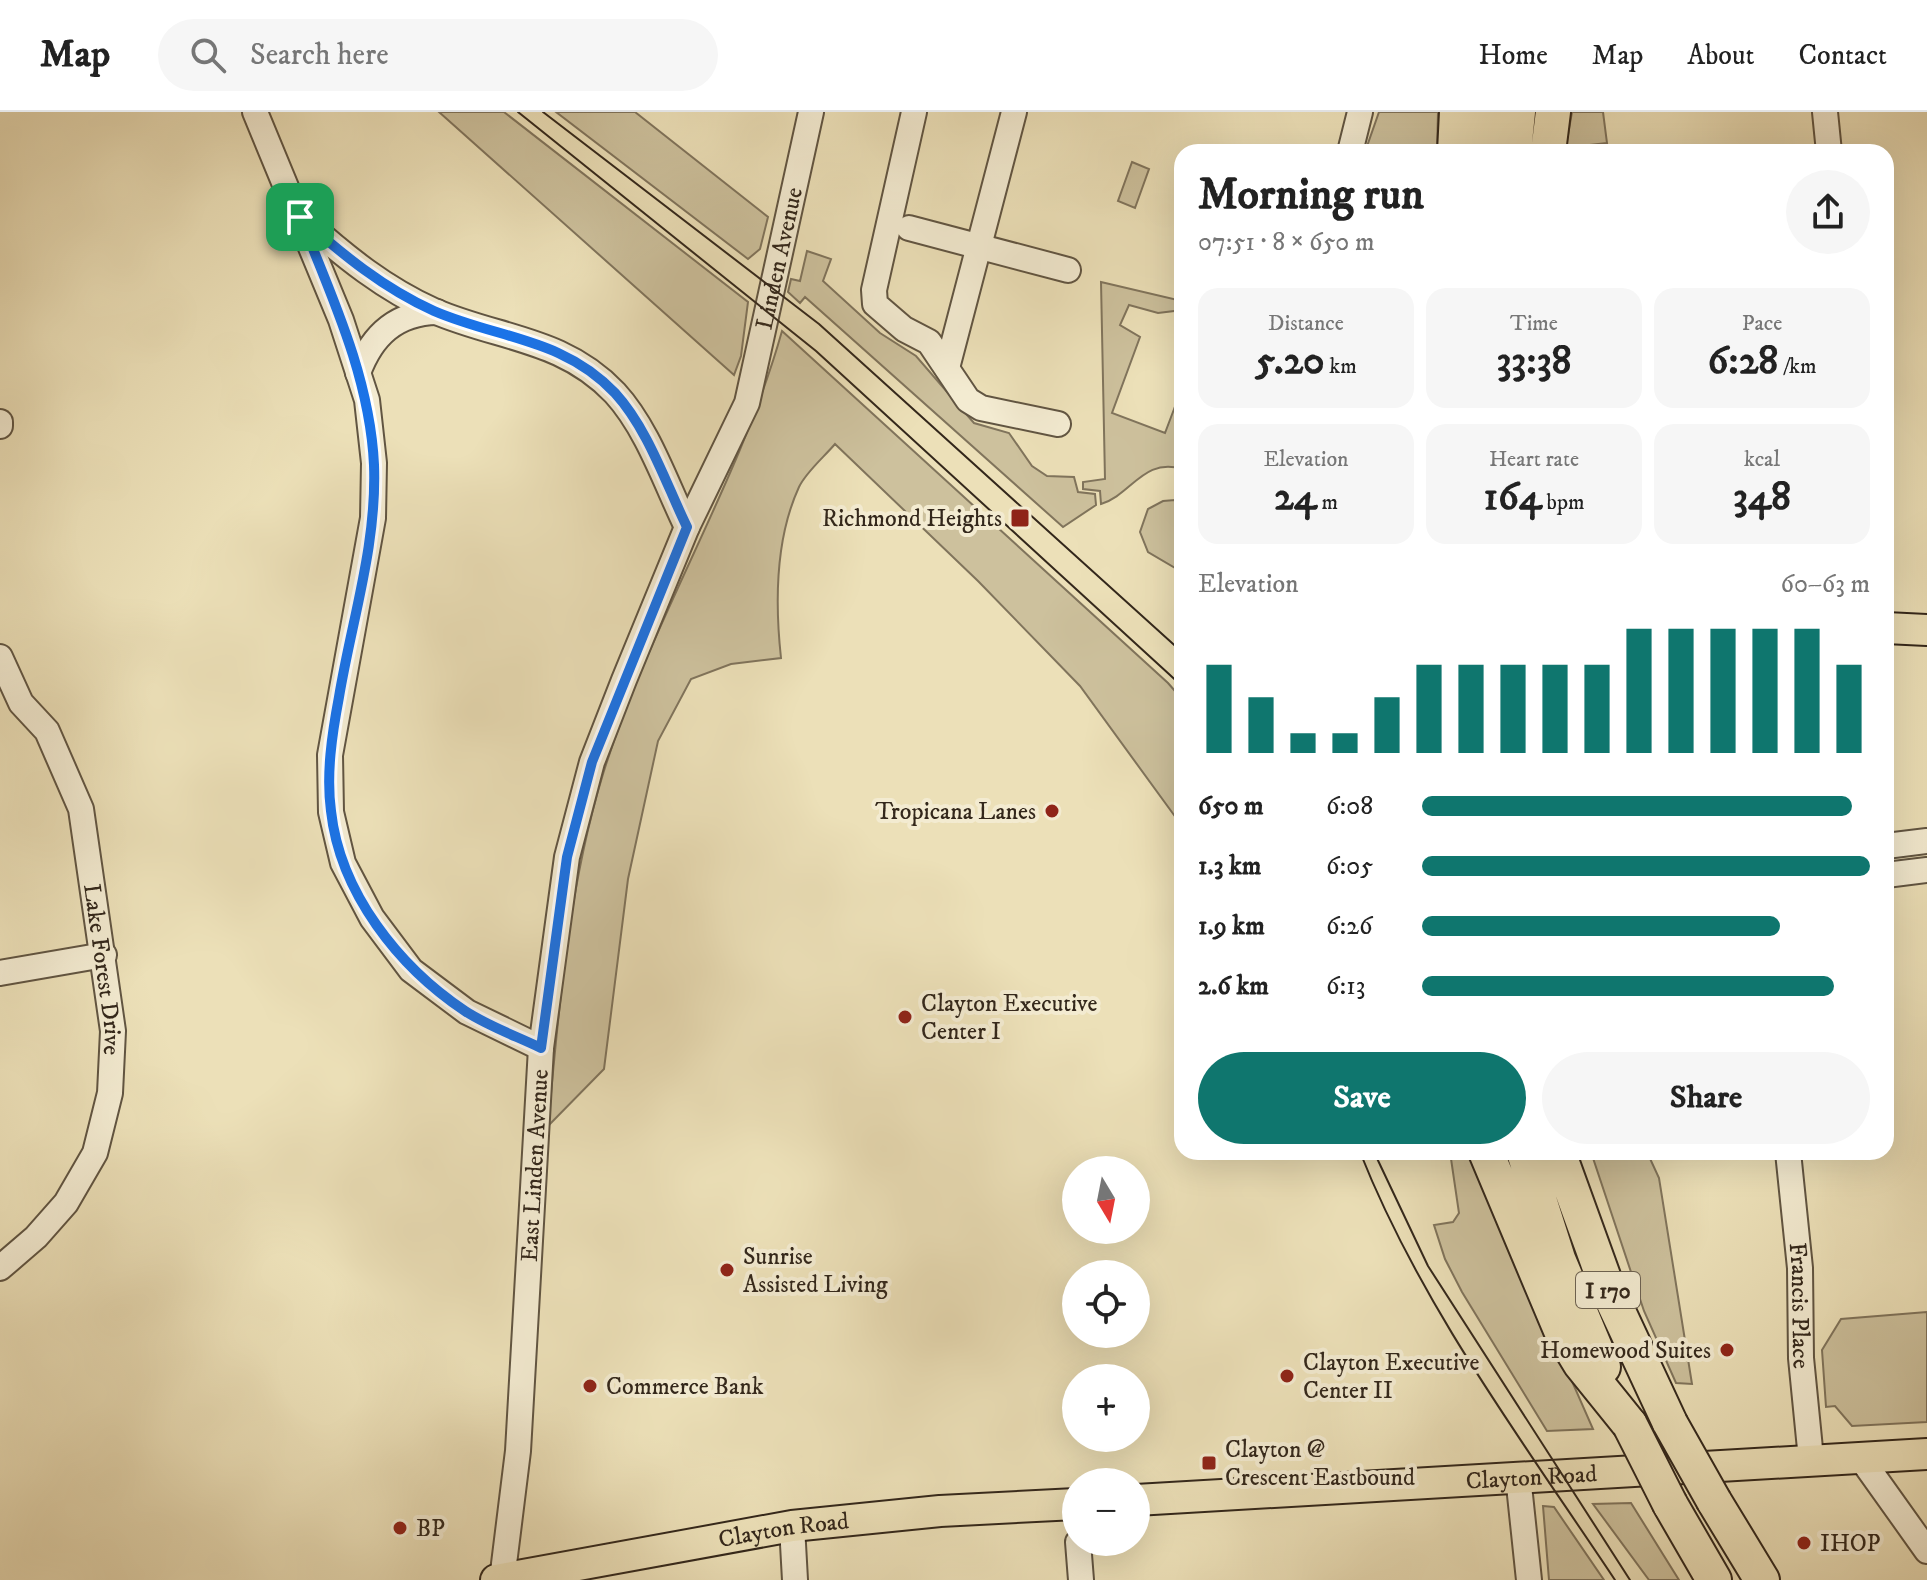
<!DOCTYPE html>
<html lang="en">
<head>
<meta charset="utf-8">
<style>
  body { margin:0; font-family:"IM FELL DW Pica",serif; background:#f6f6f6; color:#222; height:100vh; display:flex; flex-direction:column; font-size:30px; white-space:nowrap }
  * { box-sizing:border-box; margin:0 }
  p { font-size:26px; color:#767676 }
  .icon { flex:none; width:44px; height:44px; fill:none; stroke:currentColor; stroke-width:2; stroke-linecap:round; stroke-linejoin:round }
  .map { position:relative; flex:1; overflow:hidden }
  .panel { position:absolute; left:1174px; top:32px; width:720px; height:1016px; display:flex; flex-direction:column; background:#fff; border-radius:24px; box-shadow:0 8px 32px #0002 }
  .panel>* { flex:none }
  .needle { width:52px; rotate:170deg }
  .controls { position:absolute; left:1062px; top:1044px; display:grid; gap:16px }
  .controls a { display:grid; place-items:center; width:88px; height:88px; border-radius:50%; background:#fff; box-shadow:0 8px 32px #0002; font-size:40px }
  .pin { position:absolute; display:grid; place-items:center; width:68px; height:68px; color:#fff; margin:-34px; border-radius:16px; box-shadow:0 4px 12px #0006 }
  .round { display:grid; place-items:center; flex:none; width:84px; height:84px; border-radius:42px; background:#f6f6f6 }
  .head { display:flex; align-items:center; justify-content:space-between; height:136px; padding:0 24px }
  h1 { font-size:44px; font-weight:700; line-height:60px }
  .figures { display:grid; grid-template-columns:repeat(3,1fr); gap:12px; height:136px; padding:8px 24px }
  .figures div { display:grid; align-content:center; border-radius:20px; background:#f6f6f6; text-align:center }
  .figures b { font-size:40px; font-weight:700 }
  .figures small { font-size:22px; font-weight:400 }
  .figures p { font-size:22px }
  .chart { height:224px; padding:16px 24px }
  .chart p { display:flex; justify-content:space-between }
  .chart svg { width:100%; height:144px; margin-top:8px; stroke:#0f766e; stroke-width:6 }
  .button { display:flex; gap:16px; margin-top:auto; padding:16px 24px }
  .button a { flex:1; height:92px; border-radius:48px; background:#0f766e; color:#fff; font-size:32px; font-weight:700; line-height:92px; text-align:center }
  .button a+a { background:#f6f6f6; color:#222 }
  ul { padding:0 24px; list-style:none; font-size:26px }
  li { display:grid; grid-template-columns:128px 96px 1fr; align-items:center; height:60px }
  li i { height:20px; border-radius:10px; background:#0f766e }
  header { display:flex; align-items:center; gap:48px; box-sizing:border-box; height:112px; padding:0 40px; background:#fff; border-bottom:2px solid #e0e0e0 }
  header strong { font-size:38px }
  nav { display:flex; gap:44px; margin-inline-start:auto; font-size:28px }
  .search { width:560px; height:72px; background:#f6f6f6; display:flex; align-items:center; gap:20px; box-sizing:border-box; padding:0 28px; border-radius:44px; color:#767676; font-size:30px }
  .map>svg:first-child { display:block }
  .green { fill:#cdc19d; stroke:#80745c; stroke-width:2 }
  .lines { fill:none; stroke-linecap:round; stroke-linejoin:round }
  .minor-casing { stroke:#615542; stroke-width:28 }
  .major-casing { stroke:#33271b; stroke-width:34 }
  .highway-casing { stroke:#33271b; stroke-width:38 }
  .minor { stroke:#f3ebd1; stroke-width:24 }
  .major { stroke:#ece0b8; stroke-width:30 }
  .highway { stroke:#ece0b8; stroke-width:34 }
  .tram { stroke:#33271b; stroke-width:2 }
  .highway-bridge-casing { stroke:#33271b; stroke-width:38; stroke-linecap:butt }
  .highway-bridge { stroke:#ece0b8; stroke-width:34 }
  .route-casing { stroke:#fff; stroke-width:16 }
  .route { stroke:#1a73e8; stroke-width:10 }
  .poi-dot { fill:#8f2418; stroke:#f3ebd1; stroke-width:3 }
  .labels { text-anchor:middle; stroke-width:8; stroke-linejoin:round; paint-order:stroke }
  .shield { fill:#f3ebd1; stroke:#6d6252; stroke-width:2 }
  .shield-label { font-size:22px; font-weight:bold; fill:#33271b }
  .street-label { font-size:24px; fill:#33271b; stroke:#f3ebd1 }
  .poi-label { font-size:24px; fill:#33271b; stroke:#f3ebd1; text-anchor:start }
</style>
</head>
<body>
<header>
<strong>Map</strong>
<div class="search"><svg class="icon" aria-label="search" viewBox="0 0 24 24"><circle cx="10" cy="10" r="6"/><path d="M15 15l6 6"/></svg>Search here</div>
<nav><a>Home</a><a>Map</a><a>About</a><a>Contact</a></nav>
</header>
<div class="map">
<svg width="1927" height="1468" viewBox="0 0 1927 1468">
  <rect width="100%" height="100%" fill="#ece0b8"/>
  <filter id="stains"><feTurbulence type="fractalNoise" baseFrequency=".0025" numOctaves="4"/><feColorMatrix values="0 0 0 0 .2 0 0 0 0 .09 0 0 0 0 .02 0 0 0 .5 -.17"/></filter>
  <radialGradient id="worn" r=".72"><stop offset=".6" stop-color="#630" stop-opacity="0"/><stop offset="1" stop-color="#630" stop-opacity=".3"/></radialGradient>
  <!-- green -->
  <path class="green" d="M439,0h65l244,190 -7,54 -7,19z
    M556,0h79l133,105 -8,32 -12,10z
    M1379,0h59l-1,40h-72z
    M1572,0h31l4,31 -17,2 -4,7h-21z
    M1132,50l17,7 -14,39 -17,-7z
    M807,139l24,8 -8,22 57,52 36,23 58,67 35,10 23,33 15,10 27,1 4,15 17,2 1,11 -33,22 -258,-230 -5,6 -12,-11 3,-13 9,2z
    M1101,170l81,19v9l-24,3 -29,-8 -9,20 20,12 -28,76 53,20 17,-45v81c-38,-12 -51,26 -81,35l-1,-13 -17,-2v-7l22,-3z
    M782,219l386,352 14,16v127l-102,-140 -102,-105 -143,-137c-11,13 -29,28 -36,43 -24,52 -24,116 -18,171l-50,6 -40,15 -33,62 -30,138 -24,190 -56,57c11,-119 20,-237 55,-352 47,-152 136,-290 179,-443z
    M1175,388l7,7v65l-34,-20 -8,-20 8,-23 15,-8z
    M1450,1040h21l122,277 -46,2 -85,-139 -17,-33 -11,-34 19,-3 6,-9z
    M1591,1040h56l12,26 33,206 -16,-1 -32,-72z
    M1927,1200v110l-75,4 -17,-20 -9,1 -4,-57 19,-31z
    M1631,1391l48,77h-30l-56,-76z
    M1543,1394l11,1 50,73h-55z"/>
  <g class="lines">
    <!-- minor casing -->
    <g class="minor-casing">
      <g id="minor">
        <path d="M255,0l86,208 26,80 7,63 -1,55 -43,237 1,57 12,51 29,55 39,52 56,42 74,36"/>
        <path d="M914,0l-40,178 1,14 29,25 25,13 39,58 13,8 77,16"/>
        <path d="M1825,0l4,40"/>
        <path d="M1350,40l10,-40"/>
        <path d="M305,109c40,36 80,68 129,90 65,28 129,27 181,82 33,36 51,91 72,134"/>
        <path d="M909,116l159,42"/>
        <path d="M947,256l67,-256"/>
        <path d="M358,261c14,-38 38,-60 79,-61"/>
        <path d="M0,310v4"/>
        <path id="s1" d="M0,545l21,46 26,28 34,78 32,222 -3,62 -15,60 -29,50 -30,34 -36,31"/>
        <path d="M1886,734l41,-5"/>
        <path d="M1886,763l41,-5"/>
        <path d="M0,861l104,-18"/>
        <path id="s2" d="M1788,1040l12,116 1,90 10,101"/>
        <path d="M1860,1345l67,94"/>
        <path d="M1518,1364l11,104"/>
        <path d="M792,1414l3,54"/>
        <path d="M1078,1430l3,38"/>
        <path id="s3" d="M502,1468l16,-129 23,-403 26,-191 25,-95 32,-82 63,-153 60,-124 64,-291"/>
      </g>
    </g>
    <!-- major casing -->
    <g class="major-casing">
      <g id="major">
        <path d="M1886,516l41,2"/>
        <path id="s4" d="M1136,1388l791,-46"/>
        <path id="s5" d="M496,1468l296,-54 148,-15 136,-7"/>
      </g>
    </g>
    <!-- highway casing -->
    <g class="highway-casing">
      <path id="highway" d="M1455,40l2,-40
        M1484,40l3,-40
        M1514,40l4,-40
        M1548,40l5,-40
        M1486,1040l77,183 17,28 50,62
        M1524,1040l34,107 45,108
        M1558,1040l50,138 62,133
        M1714,1389l48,79
        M1670,1392l44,76"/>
    </g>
    <!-- minor -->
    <use href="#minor" class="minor"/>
    <!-- major -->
    <use href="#major" class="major"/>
    <!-- highway -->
    <use href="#highway" class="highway"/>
    <!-- tram -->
    <path class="tram" d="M518,0l298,239 366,335
      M543,0l276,212 363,328
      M1360,1040c61,154 164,291 255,428
      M1374,1040l54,114 202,314"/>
    <!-- highway-bridge casing -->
    <g class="highway-bridge-casing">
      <path id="highway-bridge" d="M1670,1311l44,78
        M1630,1313l40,79"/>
    </g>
    <!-- highway-bridge -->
    <use href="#highway-bridge" class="highway-bridge"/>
  </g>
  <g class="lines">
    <!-- route casing -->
    <g class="route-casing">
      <path id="route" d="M300,105c42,37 83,71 134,94 65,28 129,27 181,82 33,36 51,91 72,134l-95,235 -25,95 -26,191c-25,-12 -53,-22 -76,-37 -66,-44 -125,-118 -134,-200 -5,-37 1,-77 8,-114 13,-78 38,-152 35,-232 -4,-87 -42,-168 -74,-248z"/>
    </g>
    <!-- route -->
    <use href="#route" class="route"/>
  </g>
  <!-- markers -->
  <g class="poi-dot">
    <rect x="1010" y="396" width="20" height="20" rx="4"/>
    <circle cx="1052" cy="699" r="8"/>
    <circle cx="905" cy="905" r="8"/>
    <circle cx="727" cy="1158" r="8"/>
    <circle cx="1727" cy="1238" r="8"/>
    <circle cx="1287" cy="1264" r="8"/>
    <circle cx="590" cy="1274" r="8"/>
    <rect x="1201" y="1343" width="16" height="16" rx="4"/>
    <circle cx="400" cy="1416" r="8"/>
    <circle cx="1804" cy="1431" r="8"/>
  </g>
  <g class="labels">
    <!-- shield labels -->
    <rect class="shield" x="1576" y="1160" width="64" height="36" rx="6"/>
    <g class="shield-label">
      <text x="1608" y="1186">I 170</text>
    </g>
    <!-- street labels -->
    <g class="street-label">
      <text dy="8" stroke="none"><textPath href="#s3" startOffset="1364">Linden Avenue</textPath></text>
      <text dy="8" stroke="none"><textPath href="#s1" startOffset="336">Lake Forest Drive</textPath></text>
      <text dy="8" stroke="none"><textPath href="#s3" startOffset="416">East Linden Avenue</textPath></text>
      <text dy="8" stroke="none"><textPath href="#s2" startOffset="154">Francis Place</textPath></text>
      <text dy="8" stroke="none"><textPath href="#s4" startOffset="396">Clayton Road</textPath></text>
      <text dy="8" stroke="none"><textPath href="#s5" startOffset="292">Clayton Road</textPath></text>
    </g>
    <!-- poi labels -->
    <g class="poi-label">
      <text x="1002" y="414" text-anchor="end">Richmond Heights</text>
      <text x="1036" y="707" text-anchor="end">Tropicana Lanes</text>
      <text x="921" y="899">Clayton Executive<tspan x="921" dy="28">Center I</tspan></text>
      <text x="743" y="1152">Sunrise<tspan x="743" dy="28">Assisted Living</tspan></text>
      <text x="1711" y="1246" text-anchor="end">Homewood Suites</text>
      <text x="1303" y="1258">Clayton Executive<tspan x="1303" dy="28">Center II</tspan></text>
      <text x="606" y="1282">Commerce Bank</text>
      <text x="1225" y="1345">Clayton @<tspan x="1225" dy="28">Crescent Eastbound</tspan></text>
      <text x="416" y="1424">BP</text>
      <text x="1820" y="1439">IHOP</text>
    </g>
  </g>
  <rect width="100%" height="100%" filter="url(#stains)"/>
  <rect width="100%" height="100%" fill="url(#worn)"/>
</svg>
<div class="controls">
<a><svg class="needle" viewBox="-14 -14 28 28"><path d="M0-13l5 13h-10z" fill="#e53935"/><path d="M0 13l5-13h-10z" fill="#767676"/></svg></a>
<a><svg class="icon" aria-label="locate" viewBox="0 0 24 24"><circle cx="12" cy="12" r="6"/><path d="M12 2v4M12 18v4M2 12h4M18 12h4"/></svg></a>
<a>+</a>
<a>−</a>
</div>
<div class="pin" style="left:300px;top:105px;background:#1e9e55"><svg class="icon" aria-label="arrive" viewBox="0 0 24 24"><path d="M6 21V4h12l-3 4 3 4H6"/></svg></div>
<section class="panel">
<div class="head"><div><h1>Morning run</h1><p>07:51 · 8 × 650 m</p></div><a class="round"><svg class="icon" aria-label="share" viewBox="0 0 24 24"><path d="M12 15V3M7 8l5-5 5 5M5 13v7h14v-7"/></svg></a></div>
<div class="figures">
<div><p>Distance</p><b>5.20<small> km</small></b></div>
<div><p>Time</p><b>33:38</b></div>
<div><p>Pace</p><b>6:28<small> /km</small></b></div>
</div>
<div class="figures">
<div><p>Elevation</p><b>24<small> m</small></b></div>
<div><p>Heart rate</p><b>164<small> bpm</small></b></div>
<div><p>kcal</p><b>348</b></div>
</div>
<div class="chart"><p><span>Elevation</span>60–63 m</p>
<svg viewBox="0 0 160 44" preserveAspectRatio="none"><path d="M5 44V17M15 44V27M25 44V38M35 44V38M45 44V27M55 44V17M65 44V17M75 44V17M85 44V17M95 44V17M105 44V6M115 44V6M125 44V6M135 44V6M145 44V6M155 44V17"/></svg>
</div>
<ul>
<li><b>650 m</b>6:08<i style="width:96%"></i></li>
<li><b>1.3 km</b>6:05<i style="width:100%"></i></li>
<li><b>1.9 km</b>6:26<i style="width:80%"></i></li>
<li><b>2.6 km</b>6:13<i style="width:92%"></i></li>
</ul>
<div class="button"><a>Save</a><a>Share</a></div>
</section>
</div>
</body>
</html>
